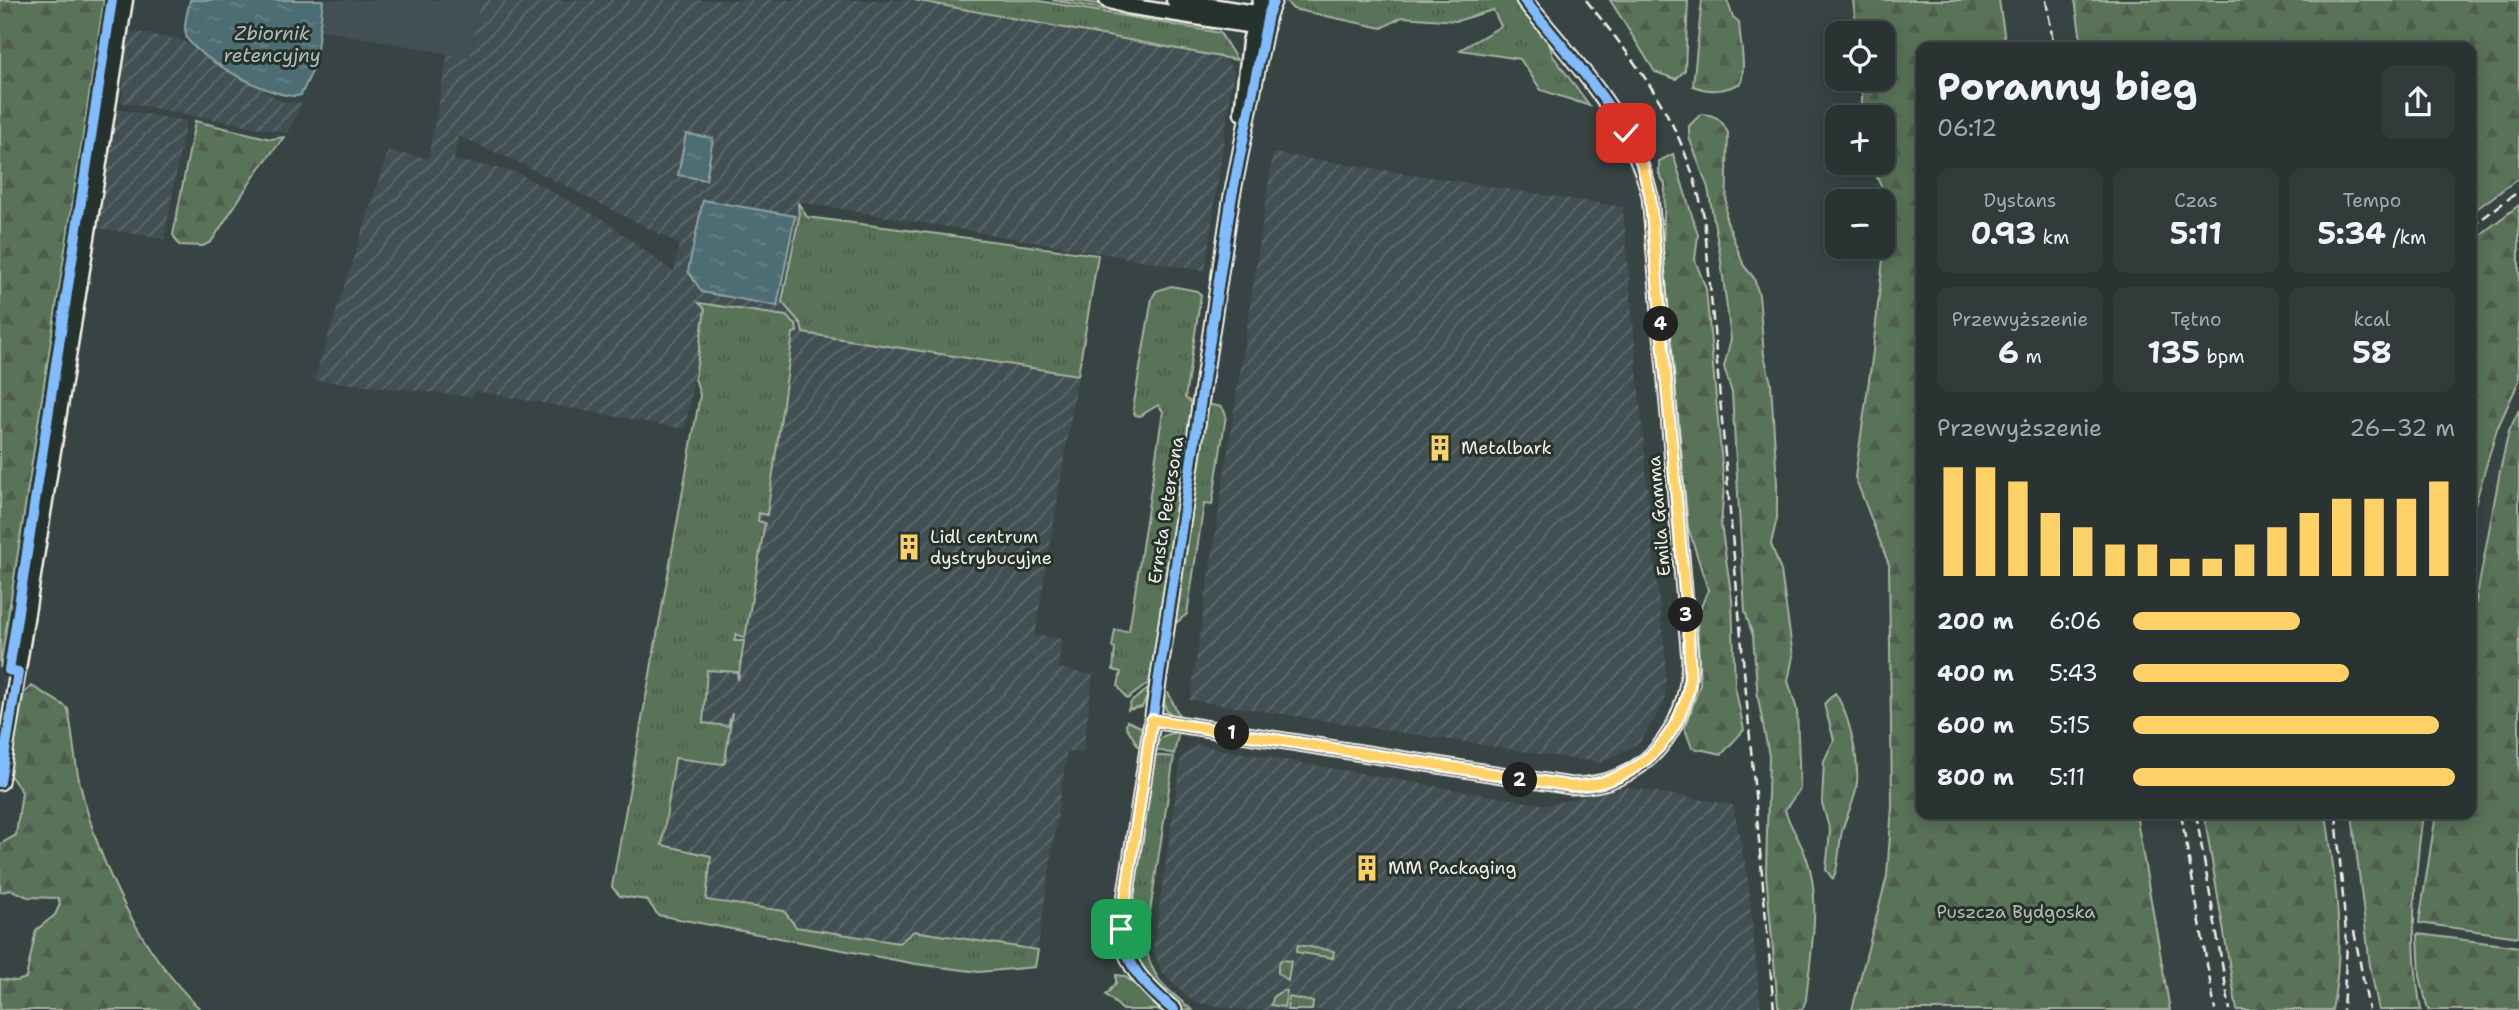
<!DOCTYPE html>
<html lang="pl">
<head>
<meta charset="utf-8">
<style>
  body { margin:0; font-family:"Shantell Sans",sans-serif; background:#313b3a; color:#f1f3f6; height:100vh; display:flex; flex-direction:column; font-size:26px; white-space:nowrap }
  * { box-sizing:border-box; margin:0 }
  p { font-size:23px; color:#a5aaac }
  .icon { flex:none; width:38px; height:38px; fill:none; stroke:currentColor; stroke-width:2; stroke-linecap:round; stroke-linejoin:round }
  .map { position:relative; flex:1; overflow:hidden }
  .panel { position:absolute; left:1916px; top:42px; width:560px; height:777px; display:flex; flex-direction:column; background:#293332; border-radius:14px; box-shadow:0 4px 18px #0003,0 0 0 2px #454e4d }
  .panel>* { flex:none }
  .controls { position:absolute; left:1825px; top:21px; display:grid; gap:14px }
  .controls a { display:grid; place-items:center; width:70px; height:70px; border-radius:14px; background:#293332; box-shadow:0 4px 18px #0003,0 0 0 2px #454e4d; font-size:35px }
  .pin { position:absolute; display:grid; place-items:center; width:60px; height:60px; color:#fff; margin:-30px; border-radius:14px; box-shadow:0 4px 10px #0006 }
  .km { position:absolute; width:35px; height:35px; margin:-18px; border-radius:50%; background:#222; color:#fff; font-size:19px; line-height:35px; text-align:center }
  .round { display:grid; place-items:center; flex:none; width:74px; height:74px; border-radius:14px; background:#313b3a }
  .overview { display:flex; align-items:center; justify-content:space-between; height:119px; padding:0 21px }
  h1 { font-size:38px; font-weight:700; line-height:52px }
  .metrics { display:grid; grid-template-columns:repeat(3,1fr); gap:10px; height:119px; padding:7px 21px }
  .metrics div { display:grid; align-content:center; border-radius:14px; background:#313b3a; text-align:center }
  .metrics b { font-size:30px; font-weight:700 }
  .metrics small { font-size:19px; font-weight:400 }
  .metrics p { font-size:19px }
  .chart { height:196px; padding:14px 21px }
  .chart p { display:flex; justify-content:space-between }
  .chart svg { width:100%; height:126px; margin-top:7px; stroke:#ffd166; stroke-width:6 }
  ul { padding:0 21px; list-style:none; font-size:23px }
  li { display:grid; grid-template-columns:112px 84px 1fr; align-items:center; height:52px }
  li i { height:18px; border-radius:9px; background:#ffd166 }
  .map>svg:first-child { display:block }
  .built { fill:#435052 }
  .industrial { fill:url(#industrial-furrows); fill-rule:evenodd }
  .grass { fill:url(#grass-tufts); stroke:#a6b2a0; stroke-width:2 }
  .forest { fill:url(#forest-firs); stroke:#a6b2a0; stroke-width:2 }
  .water { fill:url(#water-ripples); stroke:#90a2a2; stroke-width:2 }
  .lines { fill:none; stroke-linecap:round; stroke-linejoin:round }
  .minor-casing { stroke:#f4f1e8; stroke-width:19 }
  .minor { stroke:#26332d; stroke-width:14 }
  .rail { stroke:#f4f1e8; stroke-width:2.5; stroke-dasharray:10 5; stroke-linecap:butt }
  .cycleway-casing { stroke:#26332d; stroke-width:15 }
  .cycleway { stroke:#80bcff; stroke-width:10 }
  .route-casing { stroke:#fff; stroke-width:14 }
  .route { stroke:#ffd166; stroke-width:9 }
  .labels { text-anchor:middle; stroke-width:6; stroke-linejoin:round; paint-order:stroke }
  .poi-label { font-size:18px; fill:#f4f1e8; stroke:#26332d; text-anchor:start }
  .street-label { font-size:18px; fill:#f4f1e8; stroke:#26332d }
  .park-label { font-size:18px; fill:#b6bfaf; stroke:#26332d }
  .water-label { font-size:19px; font-style:italic; fill:#b1bcba; stroke:#26332d }
</style>
</head>
<body>
<div class="map">
<svg width="2519" height="1010" viewBox="0 0 2519 1010">
  <defs>
    <pattern id="industrial-furrows" width="10" height="10" patternUnits="userSpaceOnUse" patternTransform="scale(1.75)"><rect width="10" height="10" fill="#435052"/><path d="M-1 1l2-2M0 10L10 0M9 11l2-2" fill="none" stroke="#5f6a6b"/></pattern>
    <pattern id="grass-tufts" width="24" height="20" patternUnits="userSpaceOnUse" patternTransform="scale(1.75)"><rect width="24" height="20" fill="#587359"/><path d="M3 7l-1-3M5 7V3M7 7l1-3M15 17l-1-3M17 17v-4M19 17l1-3" fill="none" stroke="#505b4f"/></pattern>
    <pattern id="forest-firs" width="22" height="20" patternUnits="userSpaceOnUse" patternTransform="scale(1.75)"><rect width="22" height="20" fill="#587359"/><path d="M5 1l3.5 6h-7zM16 11l3.5 6h-7z" fill="#505b4f"/></pattern>
    <pattern id="water-ripples" width="26" height="14" patternUnits="userSpaceOnUse" patternTransform="scale(1.75)"><rect width="26" height="14" fill="#4d6d74"/><path d="M2 4q2-2 4 0t4 0M15 11q2-2 4 0t4 0" fill="none" stroke="#678288"/></pattern>
  </defs>
  <rect width="100%" height="100%" fill="#374443"/>
  <filter id="ink" filterUnits="userSpaceOnUse"><feTurbulence type="fractalNoise" baseFrequency=".0143" numOctaves="2"/><feDisplacementMap in="SourceGraphic" scale="14" xChannelSelector="R" yChannelSelector="G"/><feConvolveMatrix kernelMatrix="1 2 1 2 8 2 1 2 1" color-interpolation-filters="sRGB"/></filter>
  <g filter="url(#ink)">
    <!-- built -->
    <path class="built" d="M323,0h157l-10,58 -153,-29z"/>
    <!-- industrial -->
    <path class="industrial" d="M480,0h434l306,51 14,20 -29,200 -406,-69 8,15 291,38 -63,380 27,4 -4,29 35,7 -10,78 -16,-2 -32,216 -56,5 -63,-8 -258,-49 -11,-15 -27,-4 -8,-9 88,-492 -5,-17 2,-18 -12,69 -210,-38 -2,6 -159,-17 74,-229 40,7 20,-104 22,3zM458,136l64,28 157,80 -5,28 -73,-54 -85,-46 -62,-12z
      M125,30l56,10 102,62 19,1 -15,30 -166,-31 3,-25 -4,-5z
      M117,109l69,12 -22,118 -66,-11z
      M1273,153l350,54 30,344 13,106 -1,45 -26,41 -38,20 -411,-63z
      M1197,745l349,60 81,-18 106,18 14,67 14,138h-519l-49,-8 -32,-31 -8,-21 28,-193z"/>
    <!-- grass -->
    <path class="grass" d="M914,0h120l186,33 17,27z
      M1052,0h24l144,25 -7,4z
      M1285,0h234l27,33 7,23 37,50 -49,-16 -21,-31 -60,-9 41,-24 -8,-16 -36,11 -55,-4 -20,11 -89,-19z
      M798,202l9,15 291,38 -20,120 -275,-42 -2,-9 -19,-22 17,-85z
      M1171,286l26,5 4,4 -16,103 9,6 -44,278 -23,17 -9,-13 3,-14 -8,-2 2,-22 -3,-1 3,-17 14,1 34,-220 -5,-6 -18,11 -5,-1 -2,-6 19,-111 4,-7z
      M699,303l87,13 10,9 1,7 -4,1 -26,182 -8,-2 -1,8 7,2 -20,115 -9,-4 -2,7h10l-6,39 -1,-8 -30,-2 -4,53 25,3 4,-13 -7,49 -2,2 -48,-6 -13,87 49,11 -5,44 78,11 12,16 103,16 15,-12 124,19 -3,17 -56,5 -63,-8 -258,-49 -11,-15 -27,-4 -8,-9 88,-492 -5,-17 10,-69z
      M1205,404l17,3 4,8 -14,90 -8,-1 -17,110 -11,9 -1,-23z
      M1148,689h3l-9,18 -14,3 3,-8z
      M1162,690l7,4 12,26 -15,-10z
      M1127,721l14,6 1,20 -4,-1 -12,-20z
      M1179,731l-5,23 -21,-5 10,-13z
      M1152,755l22,2 -27,174h-19z
      M1129,941l15,1c10,40 17,42 48,68h-9l-42,-41z
      M1298,945l36,6 -1,7 -37,-6z
      M1281,960l10,1 -3,20 -10,-8v-8z
      M1116,975l8,1 43,34h-44l-17,-15 10,-12z
      M1282,991h5l-3,16 -13,-2 3,-9z
      M1289,997l24,5 -1,8h-25z"/>
    <!-- forest -->
    <path class="forest" d="M0,0h104l-104,668z
      M1610,0h78l-3,70 -9,9 -21,-7z
      M1702,0h25l6,17 6,5c1,21 7,42 2,61 -17,8 -30,10 -48,3z
      M1853,0h146l7,47h-84v767h214l34,196h-318l35,-134 5,-70 -3,-241 -34,-88 17,-118 17,-154 -18,-42h12v-46h-21v-38h21v-46h-26z
      M2075,0h444v178l-48,35v-166h-389z
      M1701,114c16,1 20,5 27,19l-2,86 18,47 10,12 5,17 5,60 7,28 6,100v35l-6,26 10,27 12,85 -5,25 9,29 3,79 -15,21c5,16 14,29 20,44 18,42 5,102 1,146l-4,10h-21l-3,-4 -12,-133 3,-117 -11,-58 -5,-62 -8,-25 -13,-218 -8,-26 7,-28 -11,-85 -12,-66 -19,-51v-11z
      M195,121l76,18 13,-2 -25,32 -48,73 -8,4 -24,-1 -6,-10z
      M1673,154l25,81 -3,25 11,29 18,197 -3,38 11,76 3,87 9,43 -22,24 -30,-6 -7,-19 15,-45 -3,-67 11,-27 -20,-63 -25,-278 2,-65 -6,-10v-13z
      M2519,205v176l-22,48 -26,89v-276z
      M2519,410v527l-100,-14 17,-109h35v-186l29,-157 9,-40z
      M32,686c9,6 32,18 36,23 5,25 6,50 12,75 20,84 59,165 121,226h-201v-31l17,2 9,-3 10,-48 19,-15 5,-11 -2,-6 -30,-1 -16,-7 -12,2v-48l16,-9 6,-43 -13,-18 15,-81z
      M1835,693c14,20 26,72 21,96 -2,16 -13,31 -15,47 -3,17 -1,27 -8,43l-7,-9 4,-39 -8,-28 2,-42 10,-21 -10,-36z
      M2204,814h122c9,65 20,131 6,196h-95z
      M2352,814h71c-9,67 -14,129 -2,196h-42l-9,-44z
      M2418,934l101,13v63h-91l-8,-34z"/>
    <!-- water -->
    <path class="water" d="M190,0h133l-8,65 -14,30c-22,8 -104,-37 -114,-57 -5,-12 1,-26 3,-38z
      M686,134l27,4 -7,42 -28,-5z
      M703,200l92,16 -18,90 -75,-14 -14,-21z"/>
    <g class="lines">
      <!-- minor casing -->
      <g class="minor-casing">
        <path id="minor" d="M1107,0l20,6 139,22
          M1174,0l93,15
          M1242,113l8,-71 11,-42
          M1152,720l419,66c74,0 117,-56 119,-126l-40,-464c-17,-75 -79,-138 -126,-196
          M0,782l125,-782
          M1174,1010c-30,-25 -54,-48 -52,-90l109,-719 37,-186 6,-15"/>
      </g>
      <!-- minor -->
      <use href="#minor" class="minor"/>
      <!-- rail -->
      <path class="rail" d="M1586,0c59,74 97,122 118,217l70,793
        M2046,0l8,47
        M2471,227l48,-36
        M2181,814l34,196
        M2196,814l34,196
        M2336,814l11,131 -4,65
        M2354,931l15,79"/>
      <!-- cycleway casing -->
      <g class="cycleway-casing">
        <path id="cycleway" d="M1152,720l419,66c74,0 117,-56 119,-126l-40,-464c-17,-75 -79,-138 -126,-196
          M0,782l18,-110 -9,-2 103,-670
          M1174,1010c-30,-25 -54,-48 -52,-90l109,-719 37,-186 6,-15"/>
      </g>
      <!-- cycleway -->
      <use href="#cycleway" class="cycleway"/>
    </g>
  </g>
  <g class="lines" filter="url(#ink)">
    <!-- route casing -->
    <g class="route-casing">
      <path id="route" d="M1121,929l31,-209 419,66c56,0 101,-37 116,-91 5,-17 2,-37 2,-54l-39,-446 -9,-34 -15,-28"/>
    </g>
    <!-- route -->
    <use href="#route" class="route"/>
  </g>
  <!-- icons -->
  <defs>
    <g id="building-bare" transform="scale(2.1)"><path d="M-4-6H4V6H1V3H-1V6H-4ZM-2.5-4.3h1.7v1.8h-1.7ZM.8-4.3h1.7v1.8H.8ZM-2.5-1h1.7V.8h-1.7ZM.8-1h1.7V.8H.8Z" fill="#ffd166" stroke="#26332d" stroke-width="2.5" paint-order="stroke"/></g>
  </defs>
  <g fill-rule="evenodd">
    <use href="#building-bare" x="1440" y="448"/>
    <use href="#building-bare" x="909" y="547"/>
    <use href="#building-bare" x="1367" y="868"/>
  </g>
  <g class="labels">
    <!-- poi labels -->
    <g class="poi-label">
      <text x="1461" y="454">Metalbark</text>
      <text x="930" y="543">Lidl centrum<tspan x="930" dy="21">dystrybucyjne</tspan></text>
      <text x="1388" y="874">MM Packaging</text>
    </g>
    <!-- street labels -->
    <g class="street-label">
      <text transform="translate(1166 510) rotate(-81)" y="6">Ernsta Petersona</text>
      <text transform="translate(1659 516) rotate(-95)" y="6">Emila Gamma</text>
    </g>
    <!-- park labels -->
    <g class="park-label">
      <text x="2016" y="918">Puszcza Bydgoska</text>
    </g>
    <!-- water labels -->
    <g class="water-label">
      <text x="272" y="40">Zbiornik<tspan x="272" dy="22">retencyjny</tspan></text>
    </g>
  </g>
</svg>
<div class="controls">
<a><svg class="icon" aria-label="locate" viewBox="0 0 24 24"><circle cx="12" cy="12" r="6"/><path d="M12 2v4M12 18v4M2 12h4M18 12h4"/></svg></a>
<a>+</a>
<a>−</a>
</div>
<div class="pin" style="left:1121px;top:929px;background:#1e9e55"><svg class="icon" aria-label="arrive" viewBox="0 0 24 24"><path d="M6 21V4h12l-3 4 3 4H6"/></svg></div>
<div class="pin" style="left:1626px;top:133px;background:#d93025"><svg class="icon" aria-label="check" viewBox="0 0 24 24"><path d="M5 12l5 5 9-10"/></svg></div>
<b class="km" style="left:1232px;top:733px">1</b>
<b class="km" style="left:1520px;top:780px">2</b>
<b class="km" style="left:1686px;top:615px">3</b>
<b class="km" style="left:1661px;top:324px">4</b>
<section class="panel">
<div class="overview"><div><h1>Poranny bieg</h1><p>06:12</p></div><a class="round"><svg class="icon" aria-label="share" viewBox="0 0 24 24"><path d="M12 15V3M7 8l5-5 5 5M5 13v7h14v-7"/></svg></a></div>
<div class="metrics">
<div><p>Dystans</p><b>0.93<small> km</small></b></div>
<div><p>Czas</p><b>5:11</b></div>
<div><p>Tempo</p><b>5:34<small> /km</small></b></div>
</div>
<div class="metrics">
<div><p>Przewyższenie</p><b>6<small> m</small></b></div>
<div><p>Tętno</p><b>135<small> bpm</small></b></div>
<div><p>kcal</p><b>58</b></div>
</div>
<div class="chart"><p><span>Przewyższenie</span>26–32 m</p>
<svg viewBox="0 0 160 44" preserveAspectRatio="none"><path d="M5 44V6M15 44V6M25 44V11M35 44V22M45 44V27M55 44V33M65 44V33M75 44V38M85 44V38M95 44V33M105 44V27M115 44V22M125 44V17M135 44V17M145 44V17M155 44V11"/></svg>
</div>
<ul>
<li><b>200 m</b>6:06<i style="width:52%"></i></li>
<li><b>400 m</b>5:43<i style="width:67%"></i></li>
<li><b>600 m</b>5:15<i style="width:95%"></i></li>
<li><b>800 m</b>5:11<i style="width:100%"></i></li>
</ul>
</section>
</div>
</body>
</html>
